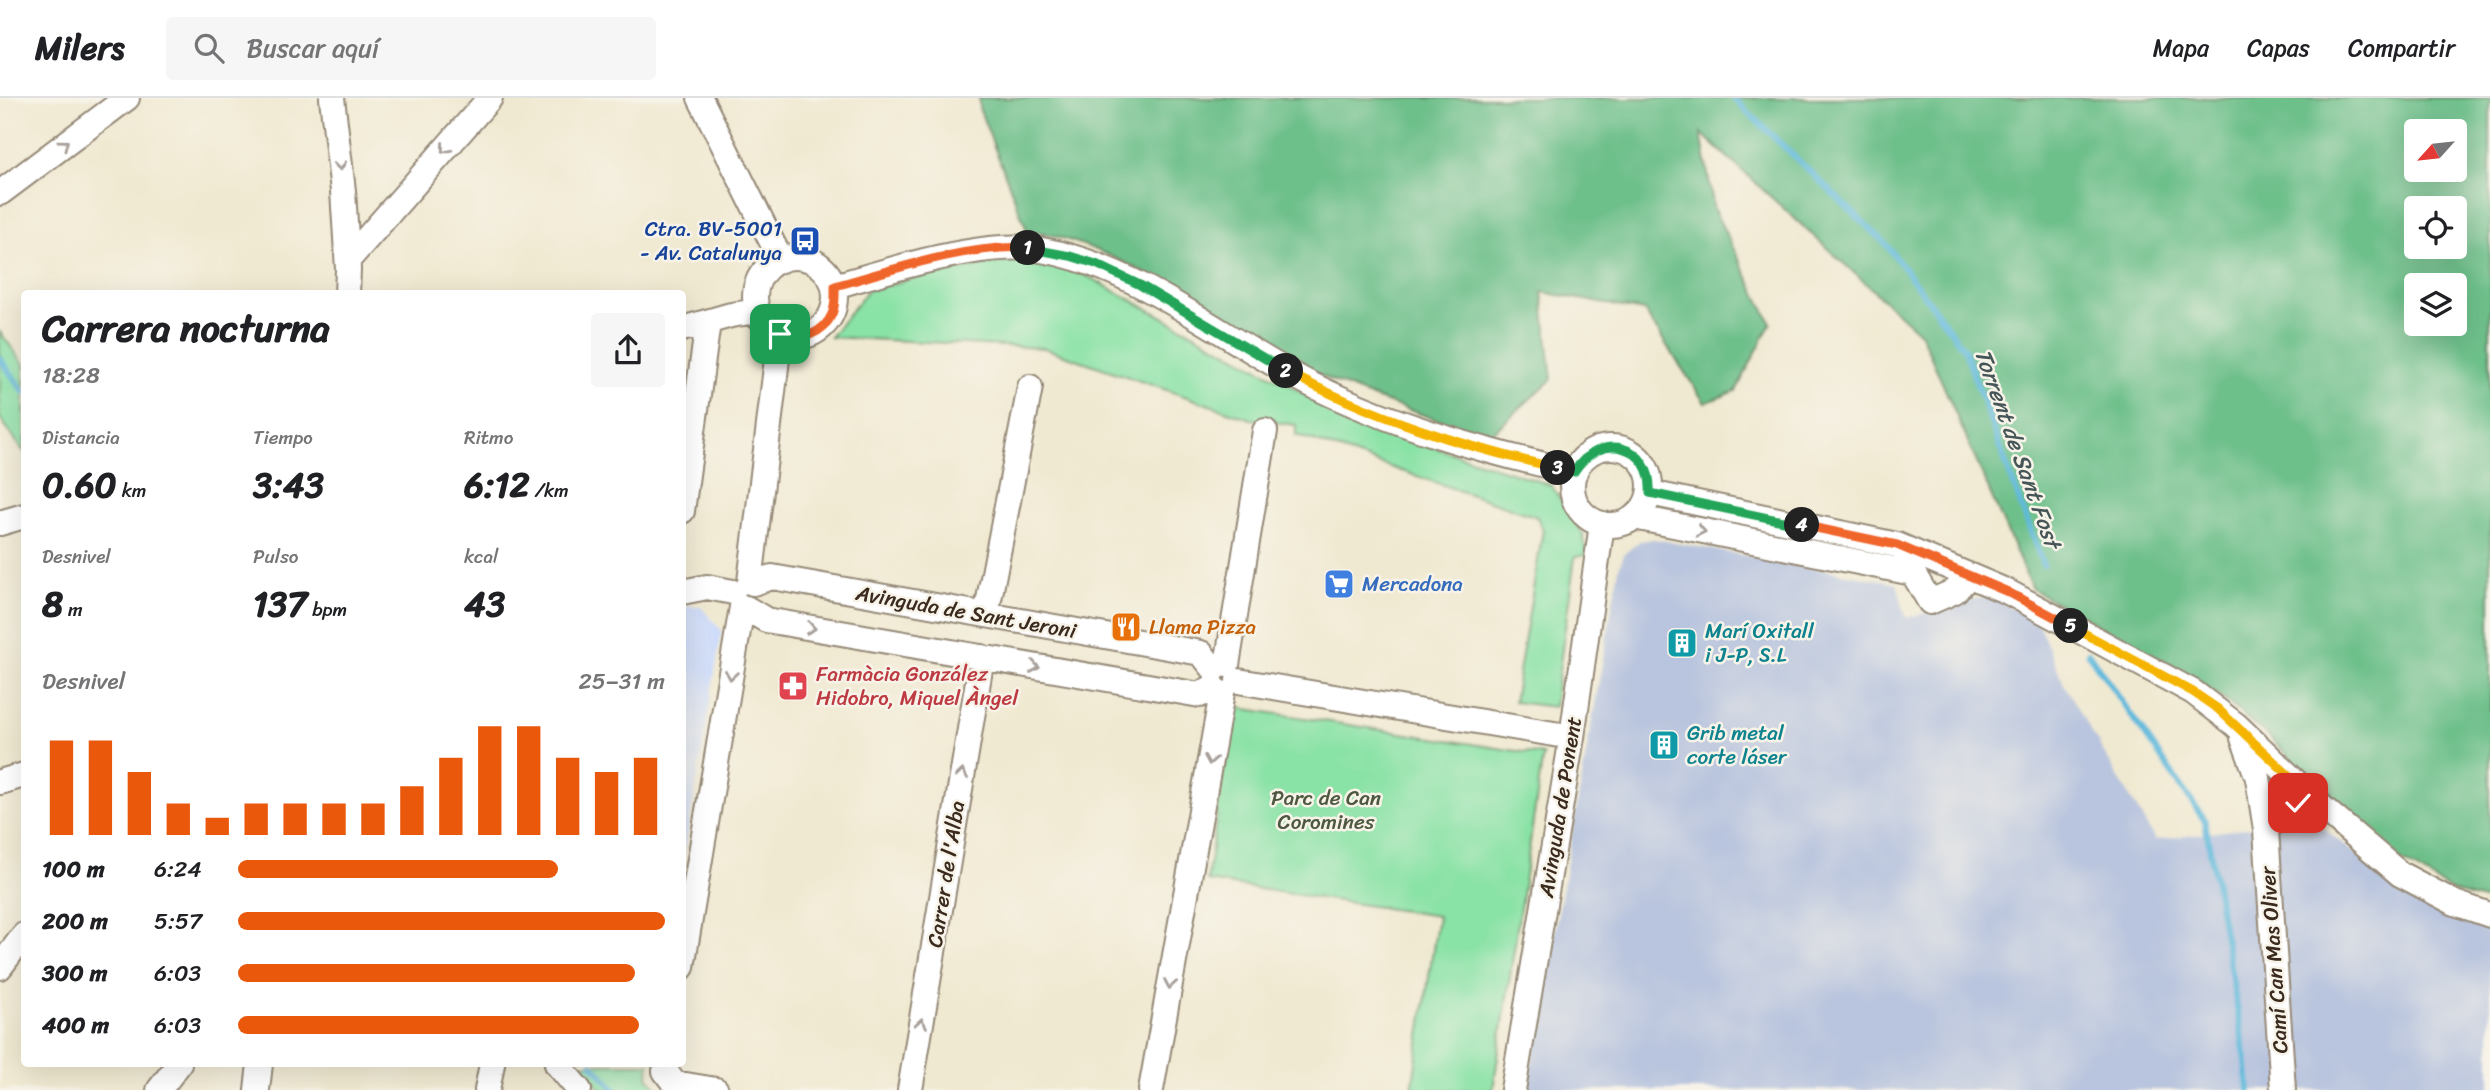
<!DOCTYPE html>
<html lang="es">
<head>
<meta charset="utf-8">
<style>
  body { margin:0; font-family:Sriracha,sans-serif; background:#f6f6f6; color:#202124; height:100vh; display:flex; flex-direction:column; font-size:26px; white-space:nowrap }
  * { box-sizing:border-box; margin:0 }
  p { font-size:23px; color:#757577 }
  .icon { flex:none; width:38px; height:38px; fill:none; stroke:currentColor; stroke-width:2; stroke-linecap:round; stroke-linejoin:round }
  .map { position:relative; flex:1; overflow:hidden }
  .panel { position:absolute; left:21px; top:192px; width:665px; height:777px; display:flex; flex-direction:column; background:#fff; border-radius:7px; box-shadow:0 7px 28px #0002 }
  .panel>* { flex:none }
  .needle { width:46px; rotate:243deg }
  .tools { position:absolute; left:2404px; top:21px; display:grid; gap:14px }
  .tools a { display:grid; place-items:center; width:63px; height:63px; border-radius:7px; background:#fff; box-shadow:0 7px 28px #0002; font-size:35px }
  .pin { position:absolute; display:grid; place-items:center; width:60px; height:60px; color:#fff; margin:-30px; border-radius:14px; box-shadow:0 4px 10px #0006 }
  .km { position:absolute; width:35px; height:35px; margin:-18px; border-radius:50%; background:#222; color:#fff; font-size:19px; line-height:35px; text-align:center }
  .round { display:grid; place-items:center; flex:none; width:74px; height:74px; border-radius:7px; background:#f6f6f6 }
  .overview { display:flex; align-items:center; justify-content:space-between; height:119px; padding:0 21px }
  h1 { font-size:38px; font-weight:700; line-height:52px }
  .figures { display:grid; grid-template-columns:repeat(3,1fr); gap:10px; height:119px; padding:7px 21px }
  .figures div { display:grid; align-content:center }
  .figures b { font-size:35px; font-weight:700 }
  .figures small { font-size:19px; font-weight:400 }
  .figures p { font-size:19px }
  .chart { height:196px; padding:14px 21px }
  .chart p { display:flex; justify-content:space-between }
  .chart svg { width:100%; height:126px; margin-top:7px; stroke:#ea580c; stroke-width:6 }
  ul { padding:0 21px; list-style:none; font-size:23px }
  li { display:grid; grid-template-columns:112px 84px 1fr; align-items:center; height:52px }
  li i { height:18px; border-radius:9px; background:#ea580c }
  header { display:flex; align-items:center; gap:42px; box-sizing:border-box; height:98px; padding:0 35px; background:#fff; border-bottom:2px solid #e0e0e0 }
  header strong { font-size:33px }
  nav { display:flex; gap:38px; margin-inline-start:auto; font-size:24px }
  .search { width:490px; height:63px; background:#f6f6f6; display:flex; align-items:center; gap:18px; box-sizing:border-box; padding:0 24px; border-radius:7px; color:#757577; font-size:26px }
  .map>svg:first-child { display:block }
  .built { fill:#cddbfa }
  .industrial { fill:#b9c5de }
  .green { fill:#89e2a6; stroke:#628662; stroke-width:2 }
  .forest { fill:#6ec08b; stroke:#547554; stroke-width:2; fill-rule:evenodd }
  .lines { fill:none; stroke-linecap:round; stroke-linejoin:round }
  .stream { stroke:#5eb9dc; stroke-width:6 }
  .minor-casing { stroke:#968a78; stroke-width:28 }
  .minor { stroke:#fff; stroke-width:24 }
  .oneway { stroke:#a79f9a }
  .split-1-casing { stroke:#fff; stroke-width:14 }
  .split-2-casing { stroke:#fff; stroke-width:14 }
  .split-3-casing { stroke:#fff; stroke-width:14 }
  .split-4-casing { stroke:#fff; stroke-width:14 }
  .split-5-casing { stroke:#fff; stroke-width:14 }
  .split-6-casing { stroke:#fff; stroke-width:14 }
  .split-1 { stroke:#f0652b; stroke-width:9 }
  .split-2 { stroke:#22a559; stroke-width:9 }
  .split-3 { stroke:#f5b400; stroke-width:9 }
  .split-4 { stroke:#22a559; stroke-width:9 }
  .split-5 { stroke:#f0652b; stroke-width:9 }
  .split-6 { stroke:#f5b400; stroke-width:9 }
  .labels { text-anchor:middle; stroke-width:5; stroke-linejoin:round; paint-order:stroke }
  .transit-label { font-size:21px; fill:#164399; stroke:#f7f3e8; text-anchor:end }
  .shop-label { font-size:21px; fill:#366cbe; stroke:#f7f3e8; text-anchor:start }
  .street-label { font-size:21px; fill:#3b2a1e; stroke:#f7f3e8 }
  .food-label { font-size:21px; fill:#c56008; stroke:#f7f3e8; text-anchor:start }
  .culture-label { font-size:21px; fill:#0d838f; stroke:#f7f3e8; text-anchor:start }
  .health-label { font-size:21px; fill:#be3a42; stroke:#f7f3e8; text-anchor:start }
  .park-label { font-size:21px; fill:#4e5840; stroke:#f7f3e8 }
  .water-label { font-size:23px; font-style:italic; fill:#465557; stroke:#f7f3e8 }
</style>
</head>
<body>
<header>
<strong>Milers</strong>
<div class="search"><svg class="icon" aria-label="search" viewBox="0 0 24 24"><circle cx="10" cy="10" r="6"/><path d="M15 15l6 6"/></svg>Buscar aquí</div>
<nav><a>Mapa</a><a>Capas</a><a>Compartir</a></nav>
</header>
<div class="map">
<svg width="2490" height="992" viewBox="0 0 2490 992">
  <rect width="100%" height="100%" fill="#f7f3e8"/>
  <filter id="ink" filterUnits="userSpaceOnUse"><feTurbulence type="fractalNoise" baseFrequency=".0143" numOctaves="2"/><feDisplacementMap in="SourceGraphic" scale="14" xChannelSelector="R" yChannelSelector="G"/><feConvolveMatrix kernelMatrix="1 2 1 2 8 2 1 2 1" color-interpolation-filters="sRGB"/></filter>
  <filter id="wash" filterUnits="userSpaceOnUse"><feTurbulence type="fractalNoise" baseFrequency=".00686" numOctaves="4" result="noise"/><feDisplacementMap in="SourceGraphic" scale="28" xChannelSelector="R" yChannelSelector="G"/><feGaussianBlur stdDeviation="1.57" result="paint"/><feColorMatrix in="noise" values="0 0 0 0 0 0 0 0 0 0 0 0 0 0 0 0 0 1.4 0 .05"/><feComposite in="paint" operator="in"/></filter>
  <g filter="url(#wash)">
    <rect width="100%" height="100%" fill="#f0e9d1"/>
    <!-- built -->
    <path class="built" d="M683,507l18,2 21,24 -39,229z"/>
    <!-- industrial -->
    <path class="industrial" d="M1654,441l243,44 9,35 83,-23 48,26 27,63 91,156 146,-19 17,3 100,80 72,25v161h-963l92,-522 5,-14 16,-13z"/>
    <!-- green -->
    <path class="green" d="M1028,159l59,19 274,148 190,61 32,49 4,21 -12,2 -21,150 -40,-5 29,-172 -6,-13 -241,-82v-10l-45,-6 -207,-71 -214,-11 38,-47 47,-12z
      M0,234l24,32v88l-24,-34z
      M1233,609l310,48 -50,335h-81l26,-174 -231,-35z
      M579,966h70l-1,12 10,14h-56z"/>
    <!-- forest -->
    <path class="forest" d="M979,0h1511v804l-38,-11 -65,-39 -120,-117 -42,-35 -37,-25 -156,-86 -111,-255 -220,-201 13,77 57,113 -35,68 -31,12 -61,-92 -102,-19 10,87 -64,58c-65,-23 -133,-42 -194,-75 -87,-47 -168,-116 -267,-132l-48,-122zM2417,33h38v39h-38zM2417,110h38v39h-38zM2417,187h38v39h-38z"/>
    <g class="lines">
      <!-- stream -->
      <path class="stream" d="M1733,0l153,146 78,105 79,216
        M0,261l24,33
        M2088,555l117,168 41,239 3,30
        M592,966l23,26"/>
    </g>
  </g>
  <g filter="url(#ink)">
    <g class="lines">
      <!-- minor casing -->
      <g class="minor-casing">
        <path id="minor" d="M332,0l11,93 5,78 -1,25
          M700,0l81,162
          M0,95l127,-95
          M755 199a40 40 0 1 1 80 0a40 40 0 1 1-80 0Z
          M348,162l142,-162
          M835,188c51,-15 140,-43 192,-38 101,10 196,92 285,137 82,41 174,67 263,87
          M682,231l49,-14 26,-4
          M1572 388a39 39 0 1 1 78 0a39 39 0 1 1-78 0Z
          M1650,395l247,52 111,47 185,100 43,33 88,84 76,65 55,29 35,12
          M682,413l26,-189
          M1634,419l279,56
          M0,425l24,-7
          M1911,460l2,15 17,29 25,-11 14,-15
          M750,484l30,-248
          M753,485l19,-6 429,76 13,16
          M682,494l25,-5 26,5
          M746,510l20,12 434,75 13,-8
          M986,517l44,-228
          M1227,567l38,-234
          M1238,583l334,56
          M2243,640l15,40 8,52 17,260
          M0,684l24,-7
          M2266,732c19,-21 29,-26 58,-21
          M0,869l24,-32
          M682,869l60,-360
          M557,966l22,26
          M667,966l-2,7 9,12 42,7
          M159,992l20,-26
          M257,992l3,-26
          M487,992l5,-26
          M910,992l72,-433
          M1151,992l71,-397
          M1513,992l59,-353 30,-213"/>
      </g>
      <!-- minor -->
      <use href="#minor" class="minor"/>
    </g>
    <!-- one-way arrows -->
    <defs><path id="oneway-chevron" d="M-2-3.5L2.5 0L-2 3.5" fill="none" stroke-width="1.6" stroke-linecap="round" stroke-linejoin="round" transform="scale(1.75)"/></defs>
    <g class="oneway">
      <use href="#oneway-chevron" transform="translate(64 46) rotate(-37)"/>
      <use href="#oneway-chevron" transform="translate(445 51) rotate(131)"/>
      <use href="#oneway-chevron" transform="translate(340 68) rotate(83)"/>
      <use href="#oneway-chevron" transform="translate(1701 433) rotate(11)"/>
      <use href="#oneway-chevron" transform="translate(811 530) rotate(10)"/>
      <use href="#oneway-chevron" transform="translate(1035 569) rotate(10)"/>
      <use href="#oneway-chevron" transform="translate(731 577) rotate(99)"/>
      <use href="#oneway-chevron" transform="translate(1210 662) rotate(100)"/>
      <use href="#oneway-chevron" transform="translate(962 676) rotate(-81)"/>
      <use href="#oneway-chevron" transform="translate(1170 886) rotate(100)"/>
      <use href="#oneway-chevron" transform="translate(921 925) rotate(-81)"/>
    </g>
  </g>
  <g class="lines" filter="url(#ink)">
    <!-- split-1 casing -->
    <g class="split-1-casing">
      <path id="split-1" d="M780,236c19,10 44,-1 52,-20 4,-9 3,-19 3,-28 57,-16 134,-42 193,-38"/>
    </g>
    <!-- split-2 casing -->
    <g class="split-2-casing">
      <path id="split-2" d="M1028,150l42,8 26,8 44,21 146,86"/>
    </g>
    <!-- split-3 casing -->
    <g class="split-3-casing">
      <path id="split-3" d="M1286,273c79,44 184,78 272,97"/>
    </g>
    <!-- split-4 casing -->
    <g class="split-4-casing">
      <path id="split-4" d="M1558,370l16,4c26,-42 79,-28 76,21l152,32"/>
    </g>
    <!-- split-5 casing -->
    <g class="split-5-casing">
      <path id="split-5" d="M1802,427l95,20 111,47 63,34"/>
    </g>
    <!-- split-6 casing -->
    <g class="split-6-casing">
      <path id="split-6" d="M2071,528l122,66 25,17 79,74 1,20"/>
    </g>
    <!-- split-1 -->
    <use href="#split-1" class="split-1"/>
    <!-- split-2 -->
    <use href="#split-2" class="split-2"/>
    <!-- split-3 -->
    <use href="#split-3" class="split-3"/>
    <!-- split-4 -->
    <use href="#split-4" class="split-4"/>
    <!-- split-5 -->
    <use href="#split-5" class="split-5"/>
    <!-- split-6 -->
    <use href="#split-6" class="split-6"/>
  </g>
  <!-- icons -->
  <defs>
    <g id="bus-square" transform="scale(1.575)"><rect x="-9" y="-9" width="18" height="18" rx="4" fill="#1a4fb4" stroke="#f7f3e8"/><path d="M-5-6H5V4H4V6H2V4H-2V6H-4V4H-5ZM-3.5-4V0h7V-4ZM-3.5 1.2v1.5H-2V1.2ZM2 1.2v1.5H3.5V1.2Z" fill="#fff"/></g>
    <g id="supermarket-square" transform="scale(1.575)"><rect x="-9" y="-9" width="18" height="18" rx="4" fill="#3f7fe0" stroke="#f7f3e8"/><path d="M-6-5.5h2.5l.6 2H6L4.5 2H-2.5L-4.4-4H-6ZM-1.5 3.2a1.3 1.3 0 1 0 .1 0ZM3 3.2a1.3 1.3 0 1 0 .1 0Z" fill="#fff"/></g>
    <g id="restaurant-square" transform="scale(1.575)"><rect x="-9" y="-9" width="18" height="18" rx="4" fill="#e8710a" stroke="#f7f3e8"/><path d="M-5-6h1v4h1v-4h1v4h1v-4h1v5L-1.5 .5V6h-2V.5L-5-1ZM5-6V6H3V1.5H1.5Q1.5-4 5-6Z" fill="#fff"/></g>
    <g id="building-square" transform="scale(1.575)"><rect x="-9" y="-9" width="18" height="18" rx="4" fill="#0f9aa8" stroke="#f7f3e8"/><path d="M-4-6H4V6H1V3H-1V6H-4ZM-2.5-4.3h1.7v1.8h-1.7ZM.8-4.3h1.7v1.8H.8ZM-2.5-1h1.7V.8h-1.7ZM.8-1h1.7V.8H.8Z" fill="#fff"/></g>
    <g id="pharmacy-square" transform="scale(1.575)"><rect x="-9" y="-9" width="18" height="18" rx="4" fill="#e0444e" stroke="#f7f3e8"/><path d="M-2-6h4v4h4v4h-4v4h-4v-4h-4v-4h4Z" fill="#fff"/></g>
  </defs>
  <g fill-rule="evenodd">
    <use href="#bus-square" x="805" y="143"/>
    <use href="#supermarket-square" x="1339" y="486"/>
    <use href="#restaurant-square" x="1126" y="529"/>
    <use href="#building-square" x="1682" y="545"/>
    <use href="#pharmacy-square" x="793" y="588"/>
    <use href="#building-square" x="1664" y="647"/>
  </g>
  <g class="labels">
    <!-- transit labels -->
    <g class="transit-label">
      <text x="782" y="138">Ctra. BV-5001<tspan x="782" dy="24">- Av. Catalunya</tspan></text>
    </g>
    <!-- shop labels -->
    <g class="shop-label">
      <text x="1362" y="493">Mercadona</text>
    </g>
    <!-- street labels -->
    <g class="street-label">
      <text transform="translate(966 514) rotate(10)" y="7">Avinguda de Sant Jeroni</text>
      <text transform="translate(1560 709) rotate(-81)" y="7">Avinguda de Ponent</text>
      <text transform="translate(946 776) rotate(-81)" y="7">Carrer de l'Alba</text>
      <text transform="translate(2274 862) rotate(-94)" y="7">Camí Can Mas Oliver</text>
    </g>
    <!-- food labels -->
    <g class="food-label">
      <text x="1149" y="536">Llama Pizza</text>
    </g>
    <!-- culture labels -->
    <g class="culture-label">
      <text x="1705" y="540">Marí Oxitall<tspan x="1705" dy="24">i J-P, S.L</tspan></text>
      <text x="1687" y="642">Grib metal<tspan x="1687" dy="24">corte láser</tspan></text>
    </g>
    <!-- health labels -->
    <g class="health-label">
      <text x="816" y="583">Farmàcia González<tspan x="816" dy="24">Hidobro, Miquel Àngel</tspan></text>
    </g>
    <!-- park labels -->
    <g class="park-label">
      <text x="1326" y="707">Parc de Can<tspan x="1326" dy="24">Coromines</tspan></text>
    </g>
    <!-- water labels -->
    <g class="water-label">
      <text transform="translate(2018 350) rotate(70)" y="8">Torrent de Sant Fost</text>
    </g>
  </g>
</svg>
<div class="tools">
<a><svg class="needle" viewBox="-14 -14 28 28"><path d="M0-13l5 13h-10z" fill="#e53935"/><path d="M0 13l5-13h-10z" fill="#757577"/></svg></a>
<a><svg class="icon" aria-label="locate" viewBox="0 0 24 24"><circle cx="12" cy="12" r="6"/><path d="M12 2v4M12 18v4M2 12h4M18 12h4"/></svg></a>
<a><svg class="icon" aria-label="layers" viewBox="0 0 24 24"><path d="M12 4l9 5-9 5-9-5zM3 14l9 5 9-5"/></svg></a>
</div>
<div class="pin" style="left:780px;top:236px;background:#1e9e55"><svg class="icon" aria-label="arrive" viewBox="0 0 24 24"><path d="M6 21V4h12l-3 4 3 4H6"/></svg></div>
<div class="pin" style="left:2298px;top:705px;background:#d93025"><svg class="icon" aria-label="check" viewBox="0 0 24 24"><path d="M5 12l5 5 9-10"/></svg></div>
<b class="km" style="left:1028px;top:150px">1</b>
<b class="km" style="left:1286px;top:273px">2</b>
<b class="km" style="left:1558px;top:370px">3</b>
<b class="km" style="left:1802px;top:427px">4</b>
<b class="km" style="left:2071px;top:528px">5</b>
<section class="panel">
<div class="overview"><div><h1>Carrera nocturna</h1><p>18:28</p></div><a class="round"><svg class="icon" aria-label="share" viewBox="0 0 24 24"><path d="M12 15V3M7 8l5-5 5 5M5 13v7h14v-7"/></svg></a></div>
<div class="figures">
<div><p>Distancia</p><b>0.60<small> km</small></b></div>
<div><p>Tiempo</p><b>3:43</b></div>
<div><p>Ritmo</p><b>6:12<small> /km</small></b></div>
</div>
<div class="figures">
<div><p>Desnivel</p><b>8<small> m</small></b></div>
<div><p>Pulso</p><b>137<small> bpm</small></b></div>
<div><p>kcal</p><b>43</b></div>
</div>
<div class="chart"><p><span>Desnivel</span>25–31 m</p>
<svg viewBox="0 0 160 44" preserveAspectRatio="none"><path d="M5 44V11M15 44V11M25 44V22M35 44V33M45 44V38M55 44V33M65 44V33M75 44V33M85 44V33M95 44V27M105 44V17M115 44V6M125 44V6M135 44V17M145 44V22M155 44V17"/></svg>
</div>
<ul>
<li><b>100 m</b>6:24<i style="width:75%"></i></li>
<li><b>200 m</b>5:57<i style="width:100%"></i></li>
<li><b>300 m</b>6:03<i style="width:93%"></i></li>
<li><b>400 m</b>6:03<i style="width:94%"></i></li>
</ul>
</section>
</div>
</body>
</html>
